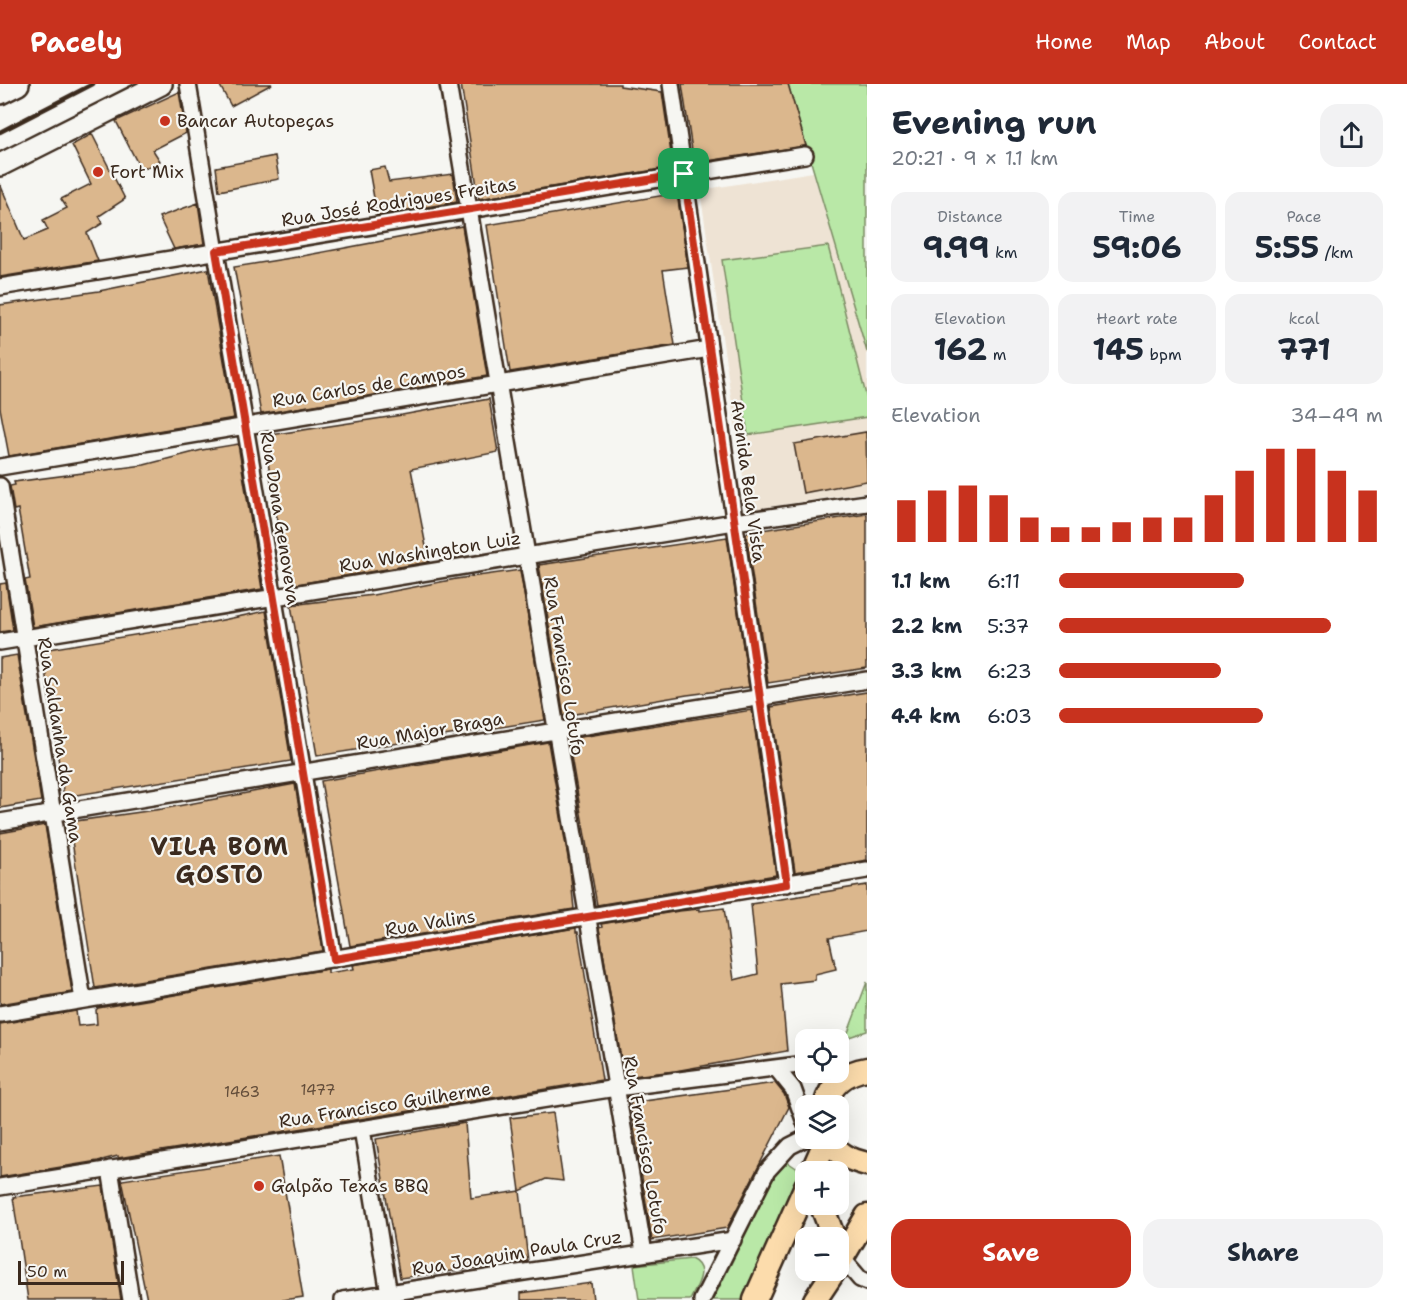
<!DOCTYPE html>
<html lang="en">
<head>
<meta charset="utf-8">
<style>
  body { margin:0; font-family:"Shantell Sans",sans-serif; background:#f2f2f3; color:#1f2937; height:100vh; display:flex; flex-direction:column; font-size:22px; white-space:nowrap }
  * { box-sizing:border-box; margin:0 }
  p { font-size:20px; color:#747a83 }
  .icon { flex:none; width:33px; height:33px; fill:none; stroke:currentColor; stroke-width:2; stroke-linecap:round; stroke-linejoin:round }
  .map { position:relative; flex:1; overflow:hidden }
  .sheet { display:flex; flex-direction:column; background:#fff; width:540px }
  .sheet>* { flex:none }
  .controls { position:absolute; left:795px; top:945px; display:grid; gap:12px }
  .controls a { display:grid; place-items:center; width:54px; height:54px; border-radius:12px; background:#fff; box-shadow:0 6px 24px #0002; font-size:30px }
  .scale { position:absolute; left:18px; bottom:15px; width:106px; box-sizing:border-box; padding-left:6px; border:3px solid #3b2a1e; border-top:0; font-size:16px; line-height:21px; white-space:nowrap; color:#3b2a1e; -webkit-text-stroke:4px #f6f6f2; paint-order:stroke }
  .pin { position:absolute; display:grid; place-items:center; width:51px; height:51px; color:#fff; margin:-26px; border-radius:12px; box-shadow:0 3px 9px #0006 }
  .round { display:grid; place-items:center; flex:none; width:63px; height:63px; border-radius:18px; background:#f2f2f3 }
  .head { display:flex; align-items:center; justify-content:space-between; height:102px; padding:0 24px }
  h1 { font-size:33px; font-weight:700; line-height:45px }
  .stats { display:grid; grid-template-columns:repeat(3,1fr); gap:9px; height:102px; padding:6px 24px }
  .stats div { display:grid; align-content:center; border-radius:15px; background:#f2f2f3; text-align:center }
  .stats b { font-size:30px; font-weight:700 }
  .stats small { font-size:16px; font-weight:400 }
  .stats p { font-size:16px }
  .chart { height:168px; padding:12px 24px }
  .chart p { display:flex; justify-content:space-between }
  .chart svg { width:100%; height:108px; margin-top:6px; stroke:#c8321e; stroke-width:6 }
  .button { display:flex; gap:12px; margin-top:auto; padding:12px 24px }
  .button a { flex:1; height:69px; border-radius:18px; background:#c8321e; color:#fff; font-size:24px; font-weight:700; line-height:69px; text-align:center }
  .button a+a { background:#f2f2f3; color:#1f2937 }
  ul { padding:0 24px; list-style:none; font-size:20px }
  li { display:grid; grid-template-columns:96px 72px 1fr; align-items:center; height:45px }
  li i { height:15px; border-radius:8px; background:#c8321e }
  header { display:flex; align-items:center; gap:36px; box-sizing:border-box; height:84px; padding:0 30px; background:#c8321e; color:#fff }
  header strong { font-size:28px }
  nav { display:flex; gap:33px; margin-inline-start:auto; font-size:21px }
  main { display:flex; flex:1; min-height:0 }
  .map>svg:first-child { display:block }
  .built { fill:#eee3d4 }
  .green { fill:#b9e8a7; stroke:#7a8962; stroke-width:1.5 }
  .building { fill:#dbb78d; stroke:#3b2a1e; stroke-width:1.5 }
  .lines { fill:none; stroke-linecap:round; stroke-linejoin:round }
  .minor-casing { stroke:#3b2a1e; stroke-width:20 }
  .secondary-casing { stroke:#3b2a1e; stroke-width:26 }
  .primary-casing { stroke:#3b2a1e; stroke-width:27 }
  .minor { stroke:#f6f6f2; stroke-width:15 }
  .secondary { stroke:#f6f6f2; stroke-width:21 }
  .primary { stroke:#fcdcac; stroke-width:22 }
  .rail { stroke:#3b2a1e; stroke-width:4.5 }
  .route-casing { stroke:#fff; stroke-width:12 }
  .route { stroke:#c8321e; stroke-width:8 }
  .poi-dot { fill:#c8321e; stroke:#f6f6f2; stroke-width:2 }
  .labels { text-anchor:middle; stroke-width:4.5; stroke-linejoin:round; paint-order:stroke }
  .number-label { font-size:15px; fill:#634d3a }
  .poi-label { font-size:18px; fill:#3b2a1e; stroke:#f6f6f2; text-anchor:start }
  .street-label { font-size:18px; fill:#3b2a1e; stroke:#f6f6f2 }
  .district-label { font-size:24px; font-weight:bold; letter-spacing:1.5px; fill:#3b2a1e; stroke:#f6f6f2 }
</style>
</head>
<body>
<header>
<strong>Pacely</strong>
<nav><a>Home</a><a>Map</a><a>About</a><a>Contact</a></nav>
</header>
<main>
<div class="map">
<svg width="867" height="1216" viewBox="0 0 867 1216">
  <rect width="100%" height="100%" fill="#f6f6f2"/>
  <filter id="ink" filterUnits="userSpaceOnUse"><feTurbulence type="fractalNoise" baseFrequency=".0167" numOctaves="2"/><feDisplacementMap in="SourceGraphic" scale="12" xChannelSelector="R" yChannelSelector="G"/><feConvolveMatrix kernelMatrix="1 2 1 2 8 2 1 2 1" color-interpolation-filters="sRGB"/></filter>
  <g filter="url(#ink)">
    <!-- built -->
    <path class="built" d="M813,88l54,180v140l-119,18 -48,-320z"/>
    <!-- green -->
    <path class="green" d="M788,0h79v268z
      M828,162l39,153v18l-119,18 -26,-175z
      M867,898v49l-21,7z
      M783,1075l22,15 -58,126h-34z
      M691,1175c19,9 6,27 -1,41h-51l-5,-35z"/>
    <!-- building -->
    <path class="building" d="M219,0h53l-41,22z
      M461,0h159v2l42,6 11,75 -194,32z
      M682,0h106l18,62 -112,17z
      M179,8l7,41 -33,17 7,11 -19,9 -25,-49z
      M92,50l33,65 -26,17 4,7 -16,10 11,28 -98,16v-93l24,56 24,-10 -5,-10 24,-12 -6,-9 30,-15 -19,-39z
      M275,72l4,23 -60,12 -3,-24z
      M385,83l4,15 64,-8 4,28 -80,13 -8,-45z
      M677,109l11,74 -25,3 12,75 -165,27 -23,-147z
      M198,119l6,41 -30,5 -15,-32z
      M462,142l25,150 -226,38 -27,-147 63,-10z
      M208,185l26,149 -225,38 -9,-48v-103l99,-14z
      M489,315l9,53 -87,17 18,93 -138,23 -8,-49 -7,-22 -12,-78 138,-21z
      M866,348l1,49 -64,12 -9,-49z
      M238,360l24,145 -229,38 -8,-47 5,-1 -4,-23 -8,-47 -4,1 -4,-24 5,-1 -1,-3 130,-17 58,-15z
      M867,430v154l-99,15 -22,-149 2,-2z
      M727,453l22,150 -62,8 -123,21 -25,-151z
      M520,486l25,150 -228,36 -26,-151 82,-10 83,-16z
      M6,499l7,47 -13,2v-48z
      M266,527l25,150 -227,36 -22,-147 166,-27z
      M17,571l24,146 -41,7v-150z
      M867,608v168l-72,12 -24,-165z
      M752,626l24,165 -179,30 -29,-166z
      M548,658l22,127 4,40 -224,37 -29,-165z
      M295,700l28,167 -228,37 -26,-166 93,-13z
      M45,741l27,167 -72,12v-171z
      M867,801v46l-38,7 7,31 -21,5v6l-34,4 6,67 -112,20 -51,6 -25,-149 3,-1 -1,-3 78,-13 20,-2v2l25,-3 10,72 24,-6 -7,-70z
      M576,844v4h2l24,148 -484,78v-2l-20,5 -98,16v-153l76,-13 2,15 19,-2 -1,-14 2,-2 230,-39v4l26,-4 -1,-4z
      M775,999l9,11 5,13 -62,121 -75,12 -22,-137z
      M553,1029l10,68 -17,-2 -26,12 -10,-73z
      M465,1039l6,75 49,-7 8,70 -128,17 -24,-139z
      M279,1072l24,141 -20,3h-136l-25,-120z
      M103,1102l18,114h-93l-15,-103z
      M591,1199l2,17h-72v-7z"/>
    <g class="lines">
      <!-- minor casing -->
      <g class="minor-casing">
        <path id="minor" d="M188,0l146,875
          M448,0l196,1169
          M671,0l116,800
          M0,203l805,-132
          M0,383l709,-118
          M0,402l83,514
          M0,558l734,-120 133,-19
          M0,738l867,-142
          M0,930l867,-144
          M776,984l17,21 13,36
          M362,1045l28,171
          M110,1085l21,131
          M0,1103l616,-99 190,-24
          M842,1174l18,21 7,3
          M343,1216l390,-60
          M702,1216l65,-129 23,-25 16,-8"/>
      </g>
      <!-- secondary casing -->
      <g class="secondary-casing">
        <path id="secondary" d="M0,9l18,-9
          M0,81l161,-81"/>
      </g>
      <!-- primary casing -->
      <g class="primary-casing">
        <path id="primary" d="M825,1022c5,-21 21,-34 42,-37
          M828,1054c9,16 22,22 39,26
          M812,1088l15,-34
          M821,1120l13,34
          M838,1181l29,-49
          M755,1216l51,-114
          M815,1216l20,-30"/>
      </g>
      <!-- minor -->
      <use href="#minor" class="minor"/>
      <!-- secondary -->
      <use href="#secondary" class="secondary"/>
      <!-- primary -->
      <use href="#primary" class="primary"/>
      <!-- rail -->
      <path class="rail" d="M0,48l93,-48"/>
    </g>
  </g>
  <g class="lines" filter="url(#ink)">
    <!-- route casing -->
    <g class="route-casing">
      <path id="route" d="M684,90l103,710 -453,75 -118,-708z"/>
    </g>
    <!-- route -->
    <use href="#route" class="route"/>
  </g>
  <!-- markers -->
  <g class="poi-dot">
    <circle cx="165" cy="37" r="6"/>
    <circle cx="98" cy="88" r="6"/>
    <circle cx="259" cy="1102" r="6"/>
  </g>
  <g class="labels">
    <!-- number labels -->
    <g class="number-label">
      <text x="318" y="1011">1477</text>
      <text x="242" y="1013">1463</text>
    </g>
    <!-- poi labels -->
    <g class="poi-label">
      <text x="177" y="43">Bancar Autopeças</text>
      <text x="110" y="94">Fort Mix</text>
      <text x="271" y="1108">Galpão Texas BBQ</text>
    </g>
    <!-- street labels -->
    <g class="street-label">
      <text transform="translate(399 118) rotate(-9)" y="6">Rua José Rodrigues Freitas</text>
      <text transform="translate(369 302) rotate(-9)" y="6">Rua Carlos de Campos</text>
      <text transform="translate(748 397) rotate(82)" y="6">Avenida Bela Vista</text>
      <text transform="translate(280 434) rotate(81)" y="6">Rua Dona Genoveva</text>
      <text transform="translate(430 468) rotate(-9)" y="6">Rua Washington Luiz</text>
      <text transform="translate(564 582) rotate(81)" y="6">Rua Francisco Lotufo</text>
      <text transform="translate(430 647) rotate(-10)" y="6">Rua Major Braga</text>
      <text transform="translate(60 656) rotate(81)" y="6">Rua Saldanha da Gama</text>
      <text transform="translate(430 839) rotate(-9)" y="6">Rua Valins</text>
      <text transform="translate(385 1021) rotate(-9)" y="6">Rua Francisco Guilherme</text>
      <text transform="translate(645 1061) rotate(80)" y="6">Rua Francisco Lotufo</text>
      <text transform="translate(517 1169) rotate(-9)" y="6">Rua Joaquim Paula Cruz</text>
    </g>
    <!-- district labels -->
    <g class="district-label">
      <text x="220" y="771">VILA BOM<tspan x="220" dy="28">GOSTO</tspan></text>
    </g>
  </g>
</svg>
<div class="controls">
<a><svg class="icon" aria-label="locate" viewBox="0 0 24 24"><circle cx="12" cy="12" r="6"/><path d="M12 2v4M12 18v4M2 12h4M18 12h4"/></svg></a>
<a><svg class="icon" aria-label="layers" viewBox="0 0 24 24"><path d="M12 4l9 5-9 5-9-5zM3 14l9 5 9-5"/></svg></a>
<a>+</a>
<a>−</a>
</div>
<div class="scale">50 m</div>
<div class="pin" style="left:684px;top:90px;background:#1e9e55"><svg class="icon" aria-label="arrive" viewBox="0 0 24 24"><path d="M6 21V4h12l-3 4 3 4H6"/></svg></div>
</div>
<section class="sheet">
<div class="head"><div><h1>Evening run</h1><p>20:21 · 9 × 1.1 km</p></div><a class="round"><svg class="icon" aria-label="share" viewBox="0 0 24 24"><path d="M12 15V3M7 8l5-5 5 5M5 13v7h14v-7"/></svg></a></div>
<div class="stats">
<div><p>Distance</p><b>9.99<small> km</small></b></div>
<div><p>Time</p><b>59:06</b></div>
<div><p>Pace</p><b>5:55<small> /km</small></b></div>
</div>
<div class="stats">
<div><p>Elevation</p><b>162<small> m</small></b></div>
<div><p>Heart rate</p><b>145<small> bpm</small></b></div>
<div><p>kcal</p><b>771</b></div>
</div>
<div class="chart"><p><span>Elevation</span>34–49 m</p>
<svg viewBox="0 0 160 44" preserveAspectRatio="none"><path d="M5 44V27M15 44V23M25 44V21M35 44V25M45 44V34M55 44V38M65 44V38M75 44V36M85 44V34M95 44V34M105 44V25M115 44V15M125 44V6M135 44V6M145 44V15M155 44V23"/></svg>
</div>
<ul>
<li><b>1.1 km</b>6:11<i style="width:57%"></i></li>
<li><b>2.2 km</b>5:37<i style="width:84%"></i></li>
<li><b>3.3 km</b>6:23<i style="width:50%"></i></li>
<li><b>4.4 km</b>6:03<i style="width:63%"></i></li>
</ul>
<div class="button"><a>Save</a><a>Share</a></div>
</section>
</main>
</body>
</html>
